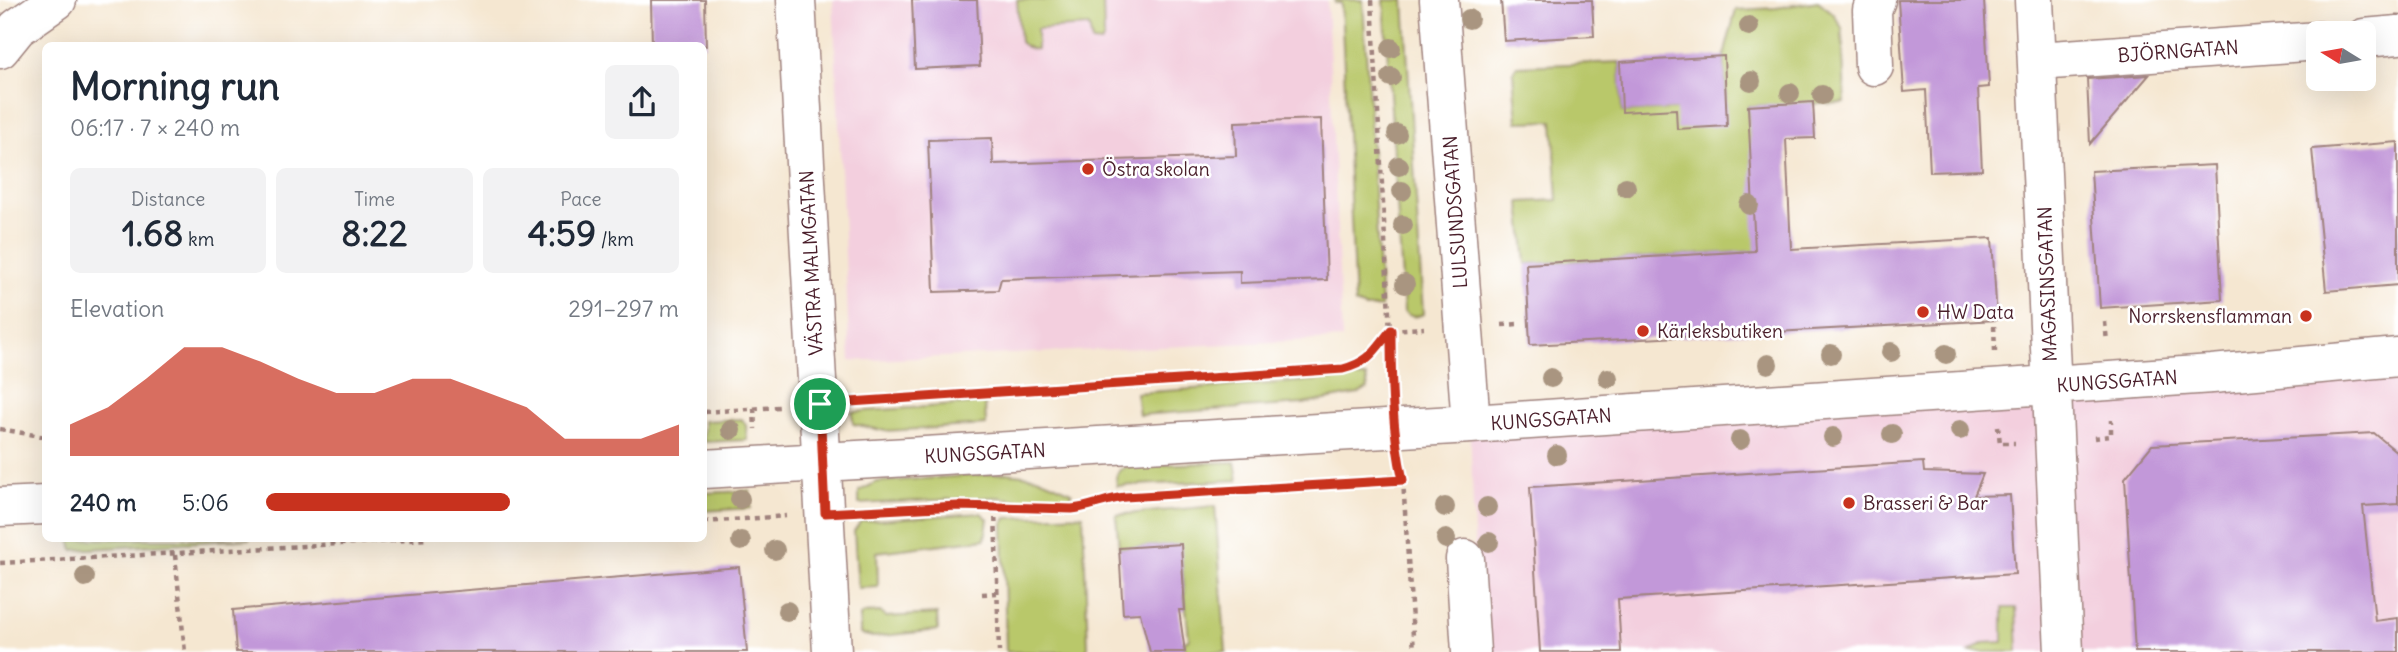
<!DOCTYPE html>
<html lang="en">
<head>
<meta charset="utf-8">
<style>
  body { margin:0; font-family:Delius,sans-serif; background:#f2f2f3; color:#1f2937; height:100vh; display:flex; flex-direction:column; font-size:26px; white-space:nowrap }
  * { box-sizing:border-box; margin:0 }
  p { font-size:23px; color:#747a83 }
  .icon { flex:none; width:38px; height:38px; fill:none; stroke:currentColor; stroke-width:2; stroke-linecap:round; stroke-linejoin:round }
  .map { position:relative; flex:1; overflow:hidden }
  .sheet { position:absolute; left:42px; top:42px; width:665px; height:500px; display:flex; flex-direction:column; background:#fff; border-radius:10px; box-shadow:0 7px 28px #0002 }
  .sheet>* { flex:none }
  .needle { width:46px; rotate:281deg }
  .tools { position:absolute; left:2306px; top:21px; display:grid; gap:14px }
  .tools a { display:grid; place-items:center; width:70px; height:70px; border-radius:10px; background:#fff; box-shadow:0 7px 28px #0002; font-size:35px }
  .pin { position:absolute; display:grid; place-items:center; width:60px; height:60px; color:#fff; margin:-30px; border:4px solid #fff; border-radius:50%; box-shadow:0 2px 7px #0007 }
  .round { display:grid; place-items:center; flex:none; width:74px; height:74px; border-radius:10px; background:#f2f2f3 }
  .head { display:flex; align-items:center; justify-content:space-between; height:119px; padding:0 28px }
  h1 { font-size:38px; font-weight:700; line-height:52px }
  .figures { display:grid; grid-template-columns:repeat(3,1fr); gap:10px; height:119px; padding:7px 28px }
  .figures div { display:grid; align-content:center; border-radius:10px; background:#f2f2f3; text-align:center }
  .figures b { font-size:35px; font-weight:700 }
  .figures small { font-size:19px; font-weight:400 }
  .figures p { font-size:19px }
  .chart { height:196px; padding:14px 28px }
  .chart p { display:flex; justify-content:space-between }
  .chart svg { width:100%; height:126px; margin-top:7px; fill:#c8321e; opacity:.7 }
  ul { padding:0 28px; list-style:none; font-size:23px }
  li { display:grid; grid-template-columns:112px 84px 1fr; align-items:center; height:52px }
  li i { height:18px; border-radius:9px; background:#c8321e }
  .map>svg:first-child { display:block }
  .built { fill:#f3cfde }
  .green { fill:#b9c86a; stroke:#82744a; stroke-width:2 }
  .building { fill:#c298d9 }
  .lines { fill:none; stroke-linecap:round; stroke-linejoin:round }
  .minor-casing { stroke:#a0837e; stroke-width:41 }
  .path { stroke:#a0837e; stroke-width:4.5; stroke-dasharray:5 5; stroke-linecap:butt }
  .minor { stroke:#fff; stroke-width:38 }
  .tree { fill:#a99580 }
  .route-casing { stroke:#fff; stroke-width:14 }
  .route { stroke:#c8321e; stroke-width:9 }
  .poi-dot { fill:#c8321e; stroke:#fff; stroke-width:2.5 }
  .labels { text-anchor:middle; stroke-width:5; stroke-linejoin:round; paint-order:stroke }
  .street-label { font-size:19px; fill:#4a1f2b; stroke:#fff }
  .poi-label { font-size:19px; fill:#4a1f2b; stroke:#fff; text-anchor:start }
</style>
</head>
<body>
<div class="map">
<svg width="2398" height="652" viewBox="0 0 2398 652">
  <rect width="100%" height="100%" fill="#fff"/>
  <filter id="ink" filterUnits="userSpaceOnUse"><feTurbulence type="fractalNoise" baseFrequency=".0143" numOctaves="2"/><feDisplacementMap in="SourceGraphic" scale="14" xChannelSelector="R" yChannelSelector="G"/><feConvolveMatrix kernelMatrix="1 2 1 2 8 2 1 2 1" color-interpolation-filters="sRGB"/></filter>
  <filter id="wash" filterUnits="userSpaceOnUse"><feTurbulence type="fractalNoise" baseFrequency=".00686" numOctaves="4" result="noise"/><feDisplacementMap in="SourceGraphic" scale="28" xChannelSelector="R" yChannelSelector="G"/><feGaussianBlur stdDeviation="1.57" result="paint"/><feColorMatrix in="noise" values="0 0 0 0 0 0 0 0 0 0 0 0 0 0 0 0 0 1.4 0 .05"/><feComposite in="paint" operator="in"/></filter>
  <g filter="url(#wash)">
    <rect width="100%" height="100%" fill="#f5e7d1"/>
    <!-- built -->
    <path class="built" d="M833,0h494l15,339 -492,22z
      M2398,356v296h-920l-8,-231z"/>
    <!-- green -->
    <path class="green" d="M1017,0h86l1,38 -3,5 -9,-1 -3,-16 -52,3v20c-7,1 -12,-2 -17,-7z
      M1335,0h28l18,307 -16,1 -10,-4 -14,-301h-6z
      M1384,0h20l19,314c-8,4 -12,3 -19,-2z
      M1818,1l15,12 9,15 3,75 -97,3 14,145 -236,13 -6,-62 38,-2 -5,-79 -36,1 -4,-49 4,-7 103,-4 2,50 104,-6 -2,-50 12,-46 40,-2z
      M1366,377l2,12 -10,5 -55,10 -164,11 -3,-22z
      M985,403l1,22 -101,6 -32,-7 -1,-12z
      M742,419l4,6 1,15 -43,2v-21z
      M1235,462l3,18 -121,6 -1,-9 4,-7 8,-4z
      M1007,473l30,4 35,15 -2,10 -30,1 -44,-6 -137,7v-13l18,-9z
      M749,491l2,17 -47,3v-18z
      M1215,506l11,146h-41l-1,-11 5,-2 -9,-94 -61,3 -3,-33z
      M981,513l7,6 -3,20 -108,13 1,35 -20,1 -4,-57 7,-10z
      M1083,515l5,132 -4,5h-78l-3,-128 3,-6z
      M70,539h180l-177,11z
      M2003,608h13l2,44h-48l13,-9 20,-1z
      M880,612l6,5 51,-3 1,16 -65,7 -13,-3v-18l5,-3z"/>
    <g id="blocks">
      <!-- building -->
      <path class="building" d="M651,0h54l1,46h-54z
        M912,0h65l3,66 -65,3z
        M1501,0h91l2,36 -90,5z
        M1898,0h86l5,87 -11,1 4,82 -52,2 -4,-82 -22,2z
        M1724,56l3,70 -50,3 -1,-20 -54,3 -2,-50z
        M2149,75l-59,69 -3,-65z
        M1813,102l2,36 -29,1 5,110 201,-11 5,82 -467,25 -4,-81 229,-13 -7,-145z
        M1321,119l6,161 -87,3v-12l-239,8 -3,11 -64,2 -6,-152 64,-2 1,26 243,-8 -1,-34z
        M2398,142v143l-72,6 -14,-142z
        M2215,165l7,135 -122,8 -9,-137z
        M2374,433l24,20v51l-35,2 12,115 23,-3v34h-263l-10,-174 27,-33z
        M1923,462l1,10 59,2 -9,22 36,-1 5,79 -397,25 3,53h-81l-10,-165z
        M1181,544l4,66h-6l6,42h-35l-10,-39 -17,1 -4,-66z
        M739,567l8,85h-511l-3,-42z"/>
    </g>
  </g>
  <g filter="url(#ink)">
    <use href="#blocks" fill-opacity="0" stroke="#a0837e" stroke-width="2"/>
    <g class="lines">
      <!-- minor casing -->
      <g class="minor-casing">
        <path id="minor" d="M796,0l36,652
          M1439,0l32,424
          M2034,0l30,652
          M2364,38l34,-3
          M0,49l17,-21 40,-28
          M2038,61l281,-20
          M1874,66l-2,-56 4,-10
          M704,469l767,-45 741,-50 186,-17
          M0,507l46,-2
          M1465,559l6,93"/>
      </g>
      <!-- path -->
      <path class="path" d="M1372,0l21,388
        M2105,322l2,20
        M1502,325l17,-1
        M1994,326l1,25
        M858,401l485,-32c27,-7 31,-18 48,-39l33,-2
        M754,408l1,21
        M704,412l75,-5
        M1998,426l2,17h15
        M0,429l46,8
        M2094,438l17,-2v-16
        M1403,480l11,172
        M995,508l4,144
        M862,511l97,-5 113,3c19,-2 34,-10 53,-12l278,-17 -3,-14
        M704,522l82,-6
        M175,555l10,97
        M0,563l427,-24
        M982,594l15,-1"/>
      <!-- minor -->
      <use href="#minor" class="minor"/>
    </g>
    <!-- trees -->
    <g class="tree">
      <circle cx="1469" cy="19" r="10"/>
      <circle cx="1749" cy="26" r="10"/>
      <circle cx="1391" cy="48" r="10"/>
      <circle cx="1391" cy="77" r="10"/>
      <circle cx="1751" cy="81" r="10"/>
      <circle cx="1790" cy="93" r="10"/>
      <circle cx="1822" cy="95" r="10"/>
      <circle cx="1397" cy="134" r="10"/>
      <circle cx="1399" cy="166" r="10"/>
      <circle cx="1626" cy="187" r="10"/>
      <circle cx="1402" cy="191" r="10"/>
      <circle cx="1749" cy="205" r="10"/>
      <circle cx="1403" cy="225" r="10"/>
      <circle cx="1405" cy="284" r="10"/>
      <circle cx="1891" cy="352" r="10"/>
      <circle cx="1831" cy="354" r="10"/>
      <circle cx="1946" cy="354" r="10"/>
      <circle cx="1768" cy="364" r="10"/>
      <circle cx="1551" cy="378" r="10"/>
      <circle cx="1608" cy="378" r="10"/>
      <circle cx="731" cy="430" r="10"/>
      <circle cx="1960" cy="430" r="10"/>
      <circle cx="1892" cy="434" r="10"/>
      <circle cx="1833" cy="437" r="10"/>
      <circle cx="1740" cy="440" r="10"/>
      <circle cx="1557" cy="455" r="10"/>
      <circle cx="740" cy="499" r="10"/>
      <circle cx="1445" cy="507" r="10"/>
      <circle cx="1487" cy="507" r="10"/>
      <circle cx="1446" cy="539" r="10"/>
      <circle cx="741" cy="541" r="10"/>
      <circle cx="1489" cy="542" r="10"/>
      <circle cx="775" cy="550" r="10"/>
      <circle cx="85" cy="577" r="10"/>
      <circle cx="787" cy="611" r="10"/>
    </g>
  </g>
  <g class="lines" filter="url(#ink)">
    <!-- route casing -->
    <g class="route-casing">
      <path id="route" d="M1391,330c0,49 1,102 12,150l-278,17c-19,2 -34,10 -53,12l-114,-3 -133,7 -5,-109 523,-35c27,-7 31,-18 48,-39z"/>
    </g>
    <!-- route -->
    <use href="#route" class="route"/>
  </g>
  <!-- markers -->
  <g class="poi-dot">
    <circle cx="1088" cy="169" r="7"/>
    <circle cx="1923" cy="312" r="7"/>
    <circle cx="2306" cy="316" r="7"/>
    <circle cx="1643" cy="331" r="7"/>
    <circle cx="1849" cy="503" r="7"/>
  </g>
  <g class="labels">
    <!-- street labels -->
    <g class="street-label">
      <text transform="translate(2178 51) rotate(-4)" y="7">BJÖRNGATAN</text>
      <text transform="translate(1455 212) rotate(-94)" y="7">LULSUNDSGATAN</text>
      <text transform="translate(811 263) rotate(-93)" y="7">VÄSTRA MALMGATAN</text>
      <text transform="translate(2047 284) rotate(-92)" y="7">MAGASINSGATAN</text>
      <text transform="translate(2117 381) rotate(-4)" y="7">KUNGSGATAN</text>
      <text transform="translate(1551 419) rotate(-4)" y="7">KUNGSGATAN</text>
      <text transform="translate(985 453) rotate(-3)" y="7">KUNGSGATAN</text>
    </g>
    <!-- poi labels -->
    <g class="poi-label">
      <text x="1102" y="176">Östra skolan</text>
      <text x="1937" y="319">HW Data</text>
      <text x="2292" y="323" text-anchor="end">Norrskensflamman</text>
      <text x="1657" y="338">Kärleksbutiken</text>
      <text x="1863" y="510">Brasseri &amp; Bar</text>
    </g>
  </g>
</svg>
<div class="tools">
<a><svg class="needle" viewBox="-14 -14 28 28"><path d="M0-13l5 13h-10z" fill="#e53935"/><path d="M0 13l5-13h-10z" fill="#747a83"/></svg></a>
</div>
<div class="pin" style="left:820px;top:404px;background:#1e9e55"><svg class="icon" aria-label="arrive" viewBox="0 0 24 24"><path d="M6 21V4h12l-3 4 3 4H6"/></svg></div>
<section class="sheet">
<div class="head"><div><h1>Morning run</h1><p>06:17 · 7 × 240 m</p></div><a class="round"><svg class="icon" aria-label="share" viewBox="0 0 24 24"><path d="M12 15V3M7 8l5-5 5 5M5 13v7h14v-7"/></svg></a></div>
<div class="figures">
<div><p>Distance</p><b>1.68<small> km</small></b></div>
<div><p>Time</p><b>8:22</b></div>
<div><p>Pace</p><b>4:59<small> /km</small></b></div>
</div>
<div class="chart"><p><span>Elevation</span>291–297 m</p>
<svg viewBox="0 0 160 44" preserveAspectRatio="none"><path d="M0 44V33L10 27L20 17L30 6L40 6L50 11L60 17L70 22L80 22L90 17L100 17L110 22L120 27L130 38L140 38L150 38L160 33V44z"/></svg>
</div>
<ul>
<li><b>240 m</b>5:06<i style="width:59%"></i></li>
</ul>
</section>
</div>
</body>
</html>
